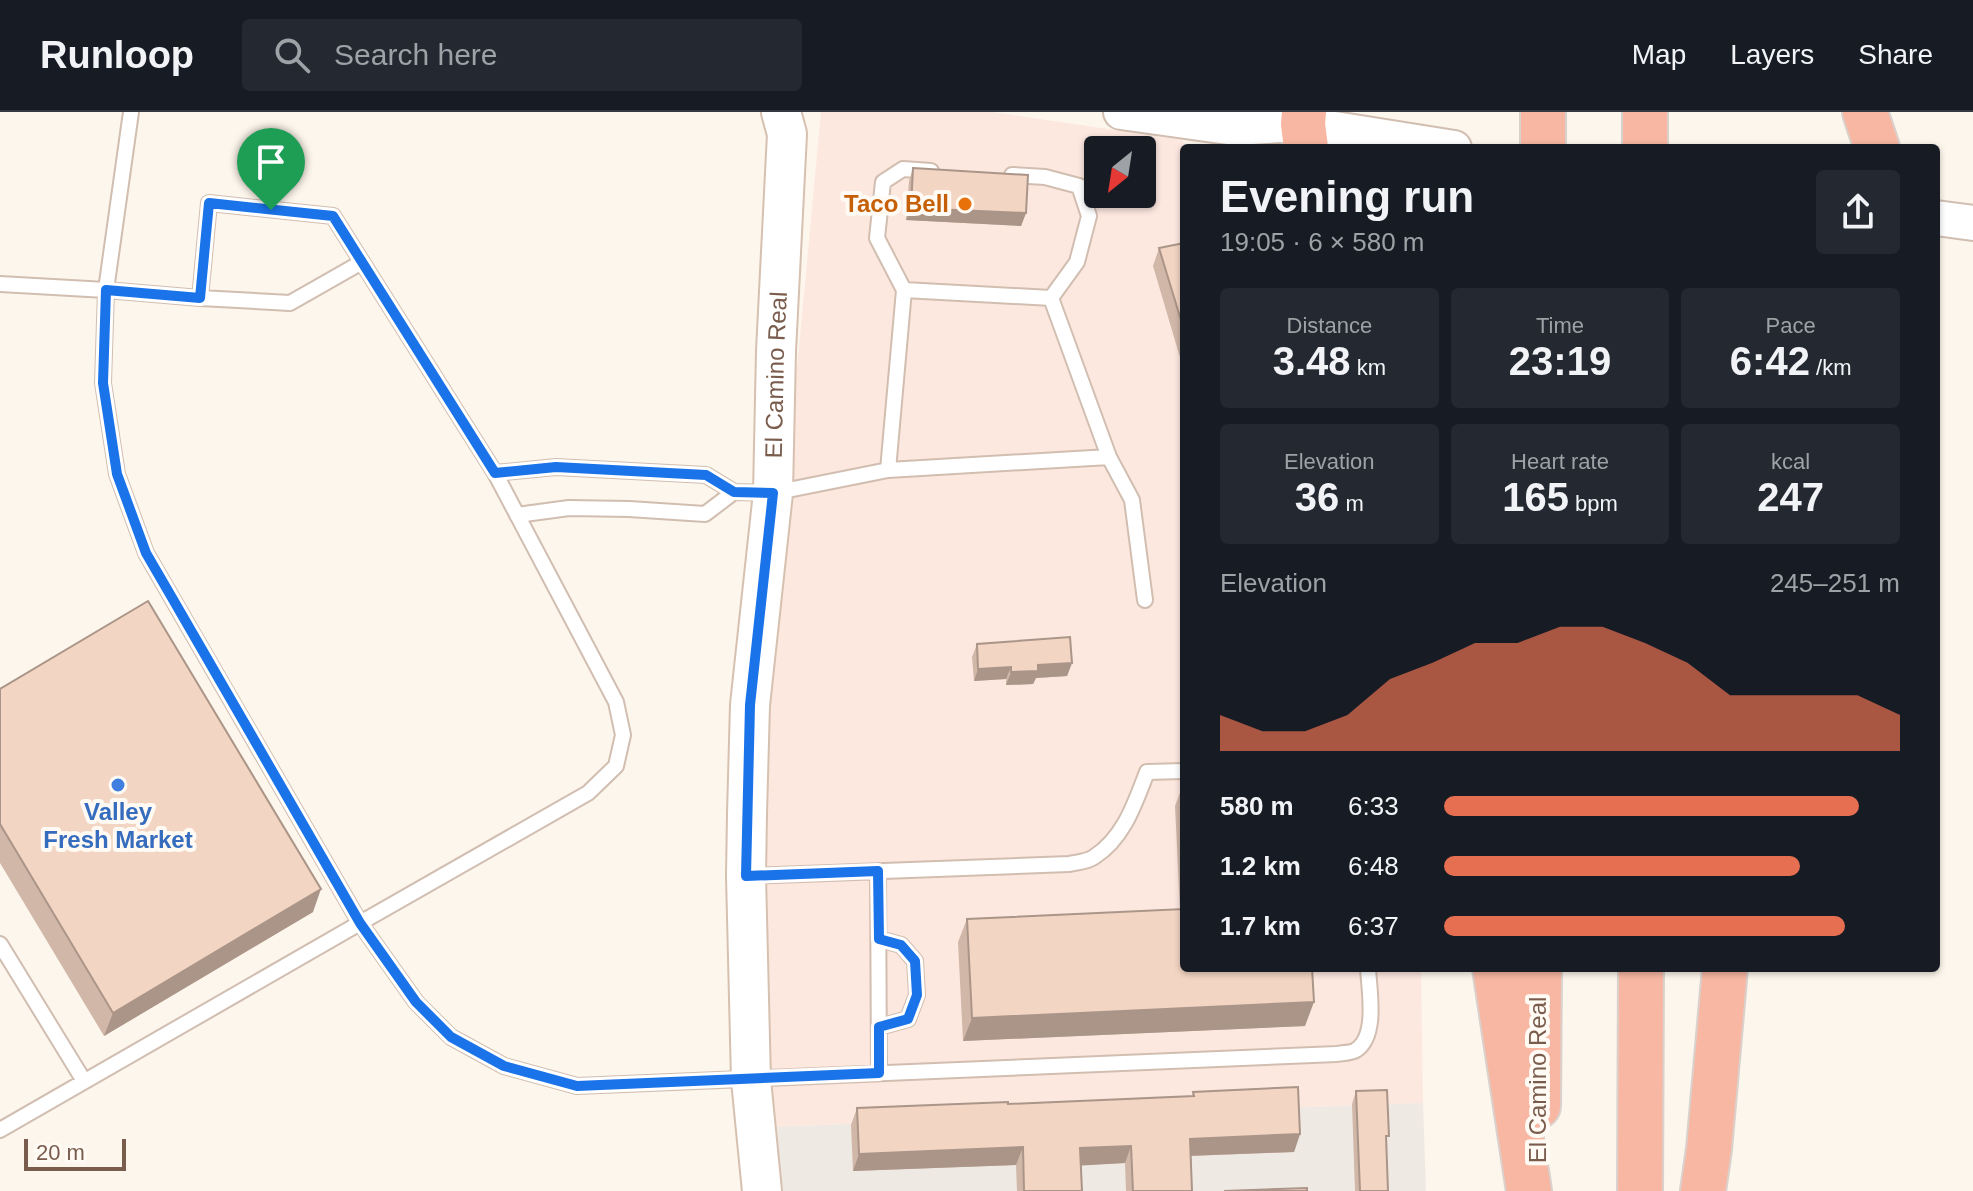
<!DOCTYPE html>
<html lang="en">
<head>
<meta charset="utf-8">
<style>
  body { margin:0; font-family:Helvetica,sans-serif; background:#242831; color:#f1f3f6; height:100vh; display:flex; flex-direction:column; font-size:30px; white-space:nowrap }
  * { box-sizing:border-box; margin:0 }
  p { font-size:26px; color:#9ea1a6 }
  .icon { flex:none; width:44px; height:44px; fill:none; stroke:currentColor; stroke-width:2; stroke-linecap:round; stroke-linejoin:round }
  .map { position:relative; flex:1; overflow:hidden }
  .sheet { position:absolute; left:1180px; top:32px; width:760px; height:828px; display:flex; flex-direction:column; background:#171b24; border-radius:8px; box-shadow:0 2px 6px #0004 }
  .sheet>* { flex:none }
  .needle { width:52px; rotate:210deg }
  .tools { position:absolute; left:1084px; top:24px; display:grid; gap:16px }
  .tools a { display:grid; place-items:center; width:72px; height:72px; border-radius:8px; background:#171b24; box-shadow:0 2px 6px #0004; font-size:40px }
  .scale { position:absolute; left:24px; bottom:20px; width:102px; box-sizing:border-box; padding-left:8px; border:4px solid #7a5c4d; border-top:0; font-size:22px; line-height:28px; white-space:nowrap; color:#7a5c4d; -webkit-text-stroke:6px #fffaf3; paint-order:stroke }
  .pin { position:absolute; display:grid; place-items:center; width:68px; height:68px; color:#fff; margin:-82px -34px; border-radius:50% 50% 50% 0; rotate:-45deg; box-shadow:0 0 8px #0007 }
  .pin .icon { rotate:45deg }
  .round { display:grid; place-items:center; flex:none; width:84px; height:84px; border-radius:8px; background:#242831 }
  .head { display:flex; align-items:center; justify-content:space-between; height:136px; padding:0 40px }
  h1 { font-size:44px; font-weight:700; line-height:60px }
  .metrics { display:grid; grid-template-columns:repeat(3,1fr); gap:12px; height:136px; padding:8px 40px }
  .metrics div { display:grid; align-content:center; border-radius:8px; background:#242831; text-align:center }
  .metrics b { font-size:40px; font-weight:700 }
  .metrics small { font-size:22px; font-weight:400 }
  .metrics p { font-size:22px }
  .chart { height:224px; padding:16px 40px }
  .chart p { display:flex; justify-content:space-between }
  .chart svg { width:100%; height:144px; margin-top:8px; fill:#e76f51; opacity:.7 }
  ul { padding:0 40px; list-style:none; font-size:26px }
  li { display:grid; grid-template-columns:128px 96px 1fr; align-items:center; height:60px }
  li i { height:20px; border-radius:10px; background:#e76f51 }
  header { display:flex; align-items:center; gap:48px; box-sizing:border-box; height:112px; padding:0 40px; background:#171b24; border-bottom:2px solid #363941 }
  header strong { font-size:38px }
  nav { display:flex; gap:44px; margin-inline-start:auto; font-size:28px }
  .search { width:560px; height:72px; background:#242831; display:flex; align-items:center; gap:20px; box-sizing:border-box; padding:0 28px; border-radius:8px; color:#9ea1a6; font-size:30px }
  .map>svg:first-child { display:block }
  .commercial { fill:#fde8e0; fill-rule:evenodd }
  .industrial { fill:#efe9e4 }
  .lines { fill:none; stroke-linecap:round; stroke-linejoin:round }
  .service-casing { stroke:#d1beb0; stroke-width:18 }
  .tertiary-casing { stroke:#d1beb0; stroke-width:38 }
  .secondary-casing { stroke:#d6c0b0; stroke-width:42 }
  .motorway-casing { stroke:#dad1cd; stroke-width:48 }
  .service { stroke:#fff; stroke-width:14 }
  .tertiary { stroke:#fff; stroke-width:34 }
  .secondary { stroke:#fff; stroke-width:38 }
  .motorway { stroke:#f7b7a3; stroke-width:44 }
  .wall { fill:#d1b7a8 }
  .shaded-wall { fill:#aa9588 }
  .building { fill:#f3d5c3; stroke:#aa9588; stroke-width:2 }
  .route-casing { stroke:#fff; stroke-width:16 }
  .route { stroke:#1a73e8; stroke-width:10 }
  .food-dot { fill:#e8710a; stroke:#fffaf3; stroke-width:3 }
  .shop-dot { fill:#3f7fe0; stroke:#fffaf3; stroke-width:3 }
  .labels { text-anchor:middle; stroke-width:8; stroke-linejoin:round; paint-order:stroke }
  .food-label { font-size:24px; font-weight:bold; fill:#c56008; stroke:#fffaf3; text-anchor:end }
  .street-label { font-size:24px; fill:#7a5c4d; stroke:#fffaf3 }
  .shop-label { font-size:24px; font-weight:bold; fill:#366cbe; stroke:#fffaf3 }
</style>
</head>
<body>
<header>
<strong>Runloop</strong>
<div class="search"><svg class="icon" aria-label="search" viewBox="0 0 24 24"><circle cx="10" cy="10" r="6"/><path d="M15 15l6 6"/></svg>Search here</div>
<nav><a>Map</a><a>Layers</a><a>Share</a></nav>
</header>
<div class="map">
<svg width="1973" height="1079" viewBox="0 0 1973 1079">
  <rect width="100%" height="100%" fill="#fdf6ec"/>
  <!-- commercial -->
  <path class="commercial" d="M821,0h171l190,28 4,8h-2v820h237l2,135 -656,24 -9,-340zM1098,38h44v44h-44z"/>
  <!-- industrial -->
  <path class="industrial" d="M1423,991l3,88h-651l-8,-64z"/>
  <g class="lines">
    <!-- service casing -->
    <g class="service-casing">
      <path id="service" d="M131,0l-25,178 -3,93 14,91 29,79 214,370 228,-130 28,-27 7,-31 -7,-33 -121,-229 -162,-257 -124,-13 -9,95 90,5 72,-41
        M1012,63l33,2 34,9 10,30 -12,46 -26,36
        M0,172l106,6 94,8
        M904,178l-27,-52 6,-56 20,-13 28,2
        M1109,345l23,43 13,100
        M495,361l61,-6 150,8 28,17 39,1 115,-23 221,-13 -58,-159 -147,-8 -16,180
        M517,403l52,-7 60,1 76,5 29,-22
        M878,759l1,202
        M747,764l322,-12c8,-2 18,-2 25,-7 30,-19 41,-54 53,-85l37,-1
        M879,827l22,6 14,16 2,34 -9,24 -29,8
        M0,832l84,137
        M0,1018l360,-207 56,79 35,35 53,29 73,20 760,-32c5,-1 15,-1 19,-4 22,-14 13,-60 12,-82"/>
    </g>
    <!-- tertiary casing -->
    <g class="tertiary-casing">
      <path id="tertiary" d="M1121,0l114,16 64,-4
        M1270,0l33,12 151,24
        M1936,106l37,5"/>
    </g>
    <!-- secondary casing -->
    <g class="secondary-casing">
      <g id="secondary">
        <path id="s1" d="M762,1079l-11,-111 -5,-204 1,-62 3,-109 23,-212 3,-142 11,-217 -6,-22"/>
      </g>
    </g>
    <!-- motorway casing -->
    <g class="motorway-casing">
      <path id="motorway" d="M1304,0l-1,12 3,24
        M1865,0l12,36
        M1543,36v-36
        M1645,36v-36
        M1495,856l34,223
        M1538,994l1,-138
        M1640,1079l1,-223
        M1703,1079l6,-42 16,-181"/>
    </g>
    <!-- service -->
    <use href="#service" class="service"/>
    <!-- tertiary -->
    <use href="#tertiary" class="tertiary"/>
    <!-- secondary -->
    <use href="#secondary" class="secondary"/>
    <!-- motorway -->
    <use href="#motorway" class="motorway"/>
  </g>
  <!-- wall -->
  <path class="wall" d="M913,56l113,45 -5,13 -115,-6 3,-39z
    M1184,131v128l-31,-105 6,-18z
    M977,532l95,19 -5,13 -31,2 -3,6 -27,1v-6l-32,2 -2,-24z
    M0,577l313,223 -209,124 -104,-173z
    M1184,670v186l121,58 -342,15 -5,-99 9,-23 213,-9 -5,-104z
    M1356,979l30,54 2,46h-33l-3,-87z
    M1193,980l107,42 -6,18 -103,4 1,35h-66l-1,-28 -44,2 1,26h-65l-1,-26 -163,6 -2,-46 6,-17 151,-4 184,-8z"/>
  <!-- shaded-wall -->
  <path class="shaded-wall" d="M911,96l115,5 -5,13 -115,-6z
    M1072,551l-5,13 -31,2 -3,6 -27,1 5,-13 27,-7z
    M1011,555l-5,12 -32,2 4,-12z
    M321,777l-8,23 -209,124 9,-23z
    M1314,890l-9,24 -342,15 9,-23z
    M1300,1022l-6,18 -110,4 6,-17z
    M1131,1034l-6,17 -51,3 6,-18z
    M1023,1035l-7,18 -163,6 6,-17z"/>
  <!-- building -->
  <path class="building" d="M913,56l115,7 -2,38 -115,-5z
    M1184,131v87l-25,-82z
    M148,489l173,288 -208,124 -113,-189v-135z
    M1070,525l2,26 -34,2v6l-27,1v-5l-33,2 -1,-25z
    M1184,797v59h128l2,34 -342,16 -5,-99z
    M1298,975l2,47 -110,5 2,52h-59l-2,-45 -51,2 2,43h-58l-1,-44 -164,7 -2,-46 151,-6v2l186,-8 -1,-4z
    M1387,978l2,46h-3l2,55h-28l-4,-100z
    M1307,1076v3h-83z"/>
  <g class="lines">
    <!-- route casing -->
    <g class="route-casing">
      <path id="route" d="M209,91l124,13 162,257 61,-6 150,8 28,17 39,1 -23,212 -4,171 132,-5 1,68 22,6 14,16 2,34 -9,24 -29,8v46l-302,13 -73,-20 -53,-29 -35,-35 -56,-79 -189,-327 -25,-43 -29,-79 -14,-91 3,-93 94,8z"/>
    </g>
    <!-- route -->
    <use href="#route" class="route"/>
  </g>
  <!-- markers -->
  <circle class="food-dot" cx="965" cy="92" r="8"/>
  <circle class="shop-dot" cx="118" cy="673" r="8"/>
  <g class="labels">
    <!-- food labels -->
    <g class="food-label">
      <text x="949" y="100">Taco Bell</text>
    </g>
    <!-- street labels -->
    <g class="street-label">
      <text dy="8" stroke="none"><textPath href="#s1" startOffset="818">El Camino Real</textPath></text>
      <text transform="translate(1538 968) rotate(-90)" y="8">El Camino Real</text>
    </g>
    <!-- shop labels -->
    <g class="shop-label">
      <text x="118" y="708">Valley<tspan x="118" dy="28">Fresh Market</tspan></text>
    </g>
  </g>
</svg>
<div class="tools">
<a><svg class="needle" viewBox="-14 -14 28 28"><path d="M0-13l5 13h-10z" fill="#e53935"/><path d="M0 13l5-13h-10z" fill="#9ea1a6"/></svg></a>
</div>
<div class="scale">20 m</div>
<div class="pin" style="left:271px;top:98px;background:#1e9e55"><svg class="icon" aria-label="arrive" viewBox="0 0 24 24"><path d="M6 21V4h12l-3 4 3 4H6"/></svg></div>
<section class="sheet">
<div class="head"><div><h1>Evening run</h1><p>19:05 · 6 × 580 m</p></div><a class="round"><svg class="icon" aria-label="share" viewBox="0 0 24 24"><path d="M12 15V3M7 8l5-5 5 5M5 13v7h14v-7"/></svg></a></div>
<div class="metrics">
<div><p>Distance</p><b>3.48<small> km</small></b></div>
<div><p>Time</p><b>23:19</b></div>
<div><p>Pace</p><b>6:42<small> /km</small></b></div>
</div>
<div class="metrics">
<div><p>Elevation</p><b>36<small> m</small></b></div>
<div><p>Heart rate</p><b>165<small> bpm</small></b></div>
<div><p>kcal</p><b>247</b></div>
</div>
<div class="chart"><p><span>Elevation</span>245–251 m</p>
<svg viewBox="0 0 160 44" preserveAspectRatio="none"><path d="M0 44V33L10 38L20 38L30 33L40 22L50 17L60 11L70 11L80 6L90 6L100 11L110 17L120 27L130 27L140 27L150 27L160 33V44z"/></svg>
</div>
<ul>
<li><b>580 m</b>6:33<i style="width:91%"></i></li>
<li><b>1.2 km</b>6:48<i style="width:78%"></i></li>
<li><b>1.7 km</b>6:37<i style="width:88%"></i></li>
</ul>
</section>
</div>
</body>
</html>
